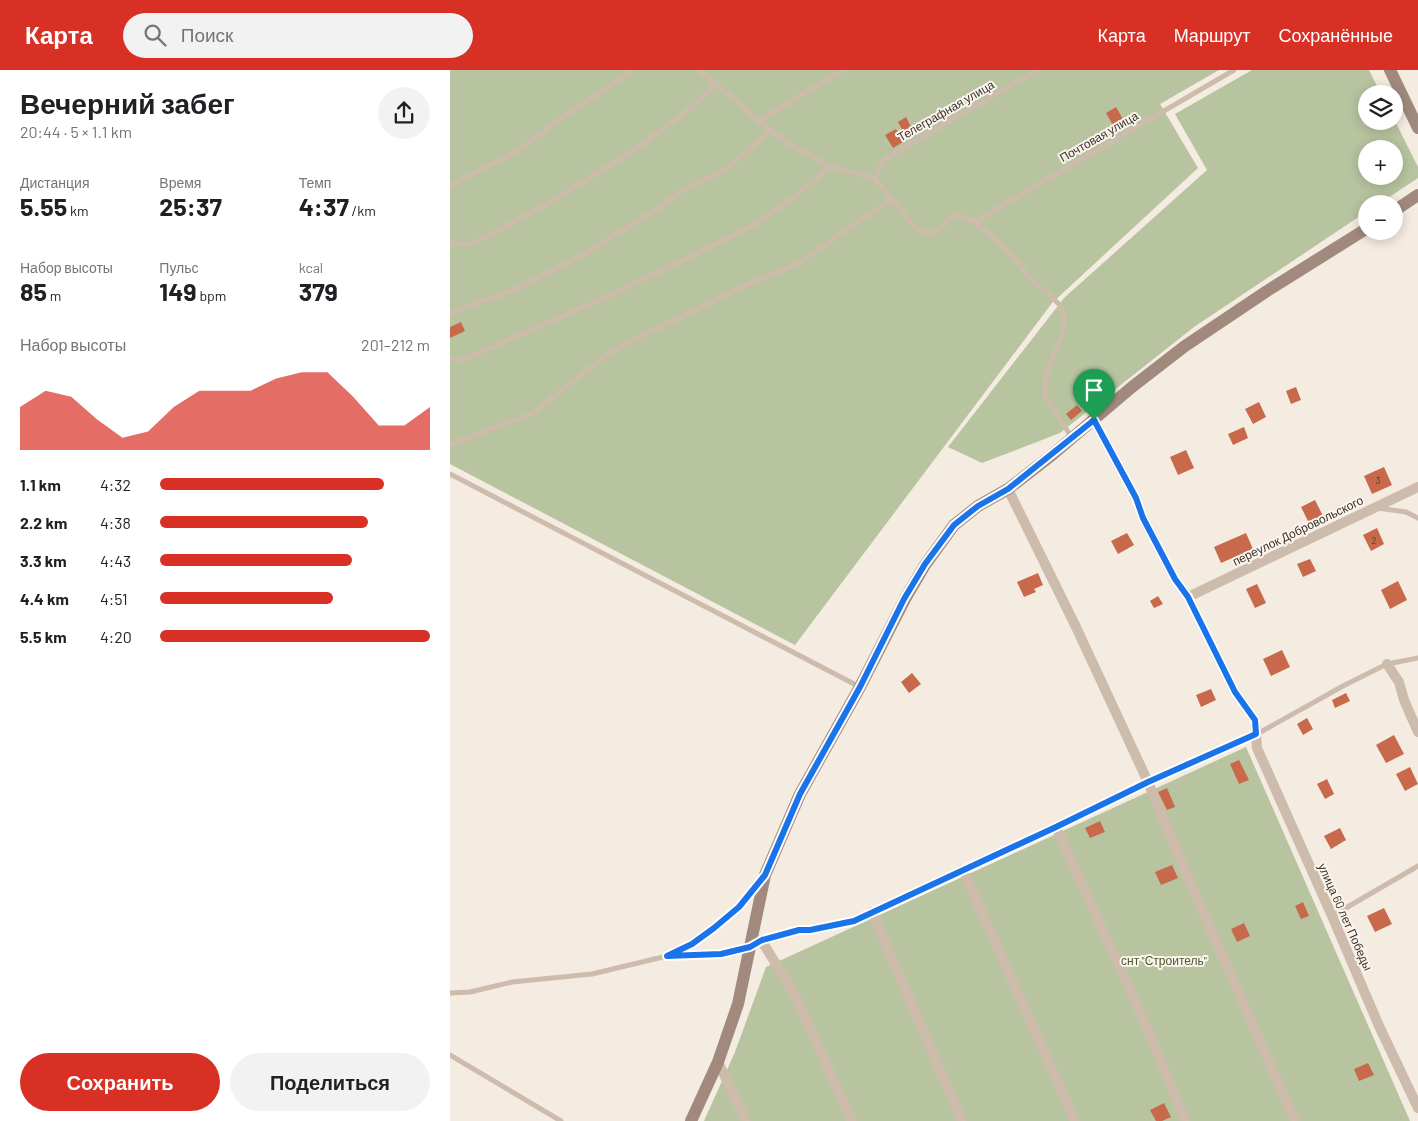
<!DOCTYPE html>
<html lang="ru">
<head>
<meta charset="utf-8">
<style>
  body { margin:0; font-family:Barlow,sans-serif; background:#f2f2f2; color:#202124; height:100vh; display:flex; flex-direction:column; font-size:19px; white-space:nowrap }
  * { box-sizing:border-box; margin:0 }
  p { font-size:16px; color:#757577 }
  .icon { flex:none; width:28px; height:28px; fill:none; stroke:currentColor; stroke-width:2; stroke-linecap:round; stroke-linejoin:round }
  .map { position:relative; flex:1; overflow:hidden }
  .drawer { display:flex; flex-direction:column; background:#fff; width:450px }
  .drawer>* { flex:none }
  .fabs { position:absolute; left:908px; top:15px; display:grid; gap:10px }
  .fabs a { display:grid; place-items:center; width:45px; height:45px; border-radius:50%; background:#fff; box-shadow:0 2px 12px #0003; font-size:25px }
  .pin { position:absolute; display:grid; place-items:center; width:42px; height:42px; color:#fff; margin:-51px -21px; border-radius:50% 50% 50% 0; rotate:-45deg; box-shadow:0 0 5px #0007 }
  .pin .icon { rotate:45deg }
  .round { display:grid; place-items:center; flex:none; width:52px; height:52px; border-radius:26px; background:#f2f2f2 }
  .head { display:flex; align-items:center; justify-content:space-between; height:85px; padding:0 20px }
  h1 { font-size:28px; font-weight:700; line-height:38px }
  .figures { display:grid; grid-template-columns:repeat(3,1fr); gap:8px; height:85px; padding:5px 20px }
  .figures div { display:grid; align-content:center }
  .figures b { font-size:25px; font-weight:700 }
  .figures small { font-size:14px; font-weight:400 }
  .figures p { font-size:14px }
  .chart { height:140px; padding:10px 20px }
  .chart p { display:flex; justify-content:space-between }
  .chart svg { width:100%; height:90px; margin-top:5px; fill:#d93025; opacity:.7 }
  .cta { display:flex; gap:10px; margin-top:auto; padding:10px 20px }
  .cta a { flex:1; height:58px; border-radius:30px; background:#d93025; color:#fff; font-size:20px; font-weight:700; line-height:58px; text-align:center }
  .cta a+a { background:#f2f2f2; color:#202124 }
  ul { padding:0 20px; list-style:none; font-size:16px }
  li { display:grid; grid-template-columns:80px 60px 1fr; align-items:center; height:38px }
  li i { height:12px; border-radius:6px; background:#d93025 }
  header { display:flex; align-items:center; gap:30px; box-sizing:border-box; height:70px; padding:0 25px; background:#d93025; color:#fff }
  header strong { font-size:24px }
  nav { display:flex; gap:28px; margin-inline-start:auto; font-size:18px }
  .search { width:350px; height:45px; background:#f2f2f2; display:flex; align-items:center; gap:12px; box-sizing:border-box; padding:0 18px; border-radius:28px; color:#757577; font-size:19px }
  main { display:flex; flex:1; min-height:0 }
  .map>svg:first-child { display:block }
  .green { fill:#b8c4a0; fill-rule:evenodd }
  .building { fill:#c8694b }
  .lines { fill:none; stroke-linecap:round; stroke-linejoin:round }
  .lane { stroke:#cdbbac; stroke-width:5 }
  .street { stroke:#cdbbac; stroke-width:10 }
  .secondary { stroke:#a18a7d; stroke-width:12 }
  .route-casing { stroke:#fff; stroke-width:10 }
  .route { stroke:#1a73e8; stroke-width:6 }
  .labels { text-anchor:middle; stroke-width:4; stroke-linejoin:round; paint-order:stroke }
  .number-label { font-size:10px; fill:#5e3e33 }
  .street-label { font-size:12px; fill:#3b302b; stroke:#fbf5ee }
  .park-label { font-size:12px; fill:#4a5a2e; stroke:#fbf5ee }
</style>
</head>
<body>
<header>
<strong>Карта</strong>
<div class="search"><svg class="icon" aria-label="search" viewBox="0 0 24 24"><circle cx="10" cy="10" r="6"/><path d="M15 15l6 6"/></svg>Поиск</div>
<nav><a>Карта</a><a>Маршрут</a><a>Сохранённые</a></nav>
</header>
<main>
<section class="drawer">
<div class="head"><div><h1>Вечерний забег</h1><p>20:44 · 5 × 1.1 km</p></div><a class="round"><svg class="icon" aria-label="share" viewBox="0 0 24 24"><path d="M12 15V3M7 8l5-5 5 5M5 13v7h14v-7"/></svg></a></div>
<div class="figures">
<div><p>Дистанция</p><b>5.55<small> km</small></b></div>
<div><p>Время</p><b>25:37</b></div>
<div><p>Темп</p><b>4:37<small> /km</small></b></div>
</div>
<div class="figures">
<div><p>Набор высоты</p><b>85<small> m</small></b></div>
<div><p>Пульс</p><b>149<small> bpm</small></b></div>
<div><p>kcal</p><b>379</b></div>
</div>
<div class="chart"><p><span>Набор высоты</span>201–212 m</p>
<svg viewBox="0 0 160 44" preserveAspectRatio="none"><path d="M0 44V23L10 15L20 18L30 29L40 38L50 35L60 23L70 15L80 15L90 15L100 9L110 6L120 6L130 18L140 32L150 32L160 23V44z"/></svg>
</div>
<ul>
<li><b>1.1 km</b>4:32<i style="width:83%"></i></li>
<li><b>2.2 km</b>4:38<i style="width:77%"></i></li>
<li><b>3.3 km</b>4:43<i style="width:71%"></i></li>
<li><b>4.4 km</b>4:51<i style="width:64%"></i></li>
<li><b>5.5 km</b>4:20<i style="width:100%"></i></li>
</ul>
<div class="cta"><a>Сохранить</a><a>Поделиться</a></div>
</section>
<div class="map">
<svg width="968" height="1051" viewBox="0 0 968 1051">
  <rect width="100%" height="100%" fill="#f4ebe1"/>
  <!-- green -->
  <path class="green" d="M0,0h769l-59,34 38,64 -146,135 -257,342 -345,-181z
    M802,0h117l12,24h-15v27h28v-2l24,48v11l-39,26h-13v8l-172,115 -134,106 -78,30 -34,-16 116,-149 143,-128 -32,-56zM916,79h28v27h-28z
    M796,677l164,374h-706l31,-69 31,-85z"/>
  <!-- building -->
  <path class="building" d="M666,37l8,14 -10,6 -8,-14z
    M456,47l9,18 -8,4 -9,-17z
    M446,59l7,13 -10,6 -8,-13z
    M11,252l4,9 -15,7v-11z
    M846,317l5,13 -10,4 -5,-13z
    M809,332l7,15 -13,7 -8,-15z
    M627,335l5,6 -11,9 -5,-6z
    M794,357l4,11 -15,7 -5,-11z
    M736,380l8,18 -16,7 -8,-18z
    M934,397l8,18 -20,9 -8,-18z
    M865,430l8,16 -14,7 -8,-16z
    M927,458l7,16 -13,7 -8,-16z
    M677,463l7,12 -16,9 -7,-13z
    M796,463l7,16 -32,14 -7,-16z
    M860,489l6,12 -13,6 -6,-13z
    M588,503l5,12 -9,4 2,3 -12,5 -7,-15z
    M948,511l9,19 -17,9 -9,-19z
    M807,514l9,19 -11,5 -9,-19z
    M708,526l5,8 -9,4 -4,-7z
    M832,580l8,17 -19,9 -8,-17z
    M462,603l9,11 -12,9 -8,-11z
    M761,619l5,11 -15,7 -5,-12z
    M896,623l4,8 -15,7 -3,-8z
    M857,648l6,11 -10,6 -6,-11z
    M944,665l10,19 -18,9 -10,-18z
    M789,690l10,20 -10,4 -9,-20z
    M960,697l8,17 -13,7 -9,-17z
    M877,709l7,15 -9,5 -8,-15z
    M717,718l8,19 -8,3 -9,-18z
    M650,751l5,11 -15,6 -5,-10z
    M890,758l6,12 -15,9 -7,-13z
    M722,795l6,13 -17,7 -6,-13z
    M853,832l6,14 -8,3 -6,-13z
    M934,838l8,16 -17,8 -8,-16z
    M794,853l6,13 -13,6 -6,-13z
    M918,993l6,12 -15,6 -5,-12z
    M714,1033l7,14 -9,4h-6l-6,-11z"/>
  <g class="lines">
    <!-- lane -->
    <path class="lane" d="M249,0l46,38 13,13 33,24 38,21 45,12 44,53c27,11 26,-19 42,-15 25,6 56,47 74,65 8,8 23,19 28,27 1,3 2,8 2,11 0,27 -23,46 -19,77l27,42
      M308,51l85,-51
      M424,108l11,-19 152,-89
      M0,116l69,-36 30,-23 84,-57
      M524,152l260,-152
      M0,173l21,1 17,-8 59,-32 84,-52 50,-36 35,-32
      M0,243l64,-23 60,-30 80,-49 26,-19 47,-23 43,-39
      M0,289l13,1 139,-61 144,-70c30,-17 58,-38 83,-63
      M0,375l83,-32 67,-53 21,-14 116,-57 60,-25 95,-65
      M0,404l410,213
      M928,438l28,4 12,6
      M882,846l86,-50
      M311,871c30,-11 62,-12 93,-20l342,-161 61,-26 86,-48 44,-22 31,-6
      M217,886l54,-2 28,-7
      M0,923l20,-1 42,-10 80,-8 75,-18 25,-12 22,-16 25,-21 21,-26
      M0,985l111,66"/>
    <!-- street -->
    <path class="street" d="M644,350l42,78 7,20 32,61 13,18 47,95 20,28 2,28 75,168 47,110 39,82
      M558,419l68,138 72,155 37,89 110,250
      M738,527l230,-110
      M937,594l12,18 5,18 14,32
      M606,757l92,203 37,91
      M513,800l112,251
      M422,842l90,209
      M311,870l33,53 58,128
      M268,992l28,59"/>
    <!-- secondary -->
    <path class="secondary" d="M940,0l28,58
      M944,141l24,-16
      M241,1051l27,-59 20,-58 27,-129 35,-81 60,-107 45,-88 20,-34 29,-40 24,-19 30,-17 44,-34 80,-68 53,-41 82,-55 99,-62"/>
  </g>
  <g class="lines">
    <!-- route casing -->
    <g class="route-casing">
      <path id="route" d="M644,350l42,78 7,20 32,61 13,18 47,95 20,28 1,14 -108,48 -92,45 -202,94 -44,9h-11l-37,10 -12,7 -29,7 -54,2 25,-12 22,-16 25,-21 26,-32 35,-81 60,-107 44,-88 21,-35 29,-39 24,-19 30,-17z"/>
    </g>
    <!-- route -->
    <use href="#route" class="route"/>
  </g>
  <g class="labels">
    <!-- number labels -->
    <g class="number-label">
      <text x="928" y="414">3</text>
      <text x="924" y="474">2</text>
    </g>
    <!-- street labels -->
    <g class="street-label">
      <text transform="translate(496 41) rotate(-30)" y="4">Телеграфная улица</text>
      <text transform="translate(649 67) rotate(-30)" y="4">Почтовая улица</text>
      <text transform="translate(848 461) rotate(-26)" y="4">переулок Добровольского</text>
      <text transform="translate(895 847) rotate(66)" y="4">улица 60 лет Победы</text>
    </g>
    <!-- park labels -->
    <g class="park-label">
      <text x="714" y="895">снт "Строитель"</text>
    </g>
  </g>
</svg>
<div class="fabs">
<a><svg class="icon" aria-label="layers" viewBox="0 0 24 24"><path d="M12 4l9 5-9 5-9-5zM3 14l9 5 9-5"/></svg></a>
<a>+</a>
<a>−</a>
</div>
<div class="pin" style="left:644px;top:350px;background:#1e9e55"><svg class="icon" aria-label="arrive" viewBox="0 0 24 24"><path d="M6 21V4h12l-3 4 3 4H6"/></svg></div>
</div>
</main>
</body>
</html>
